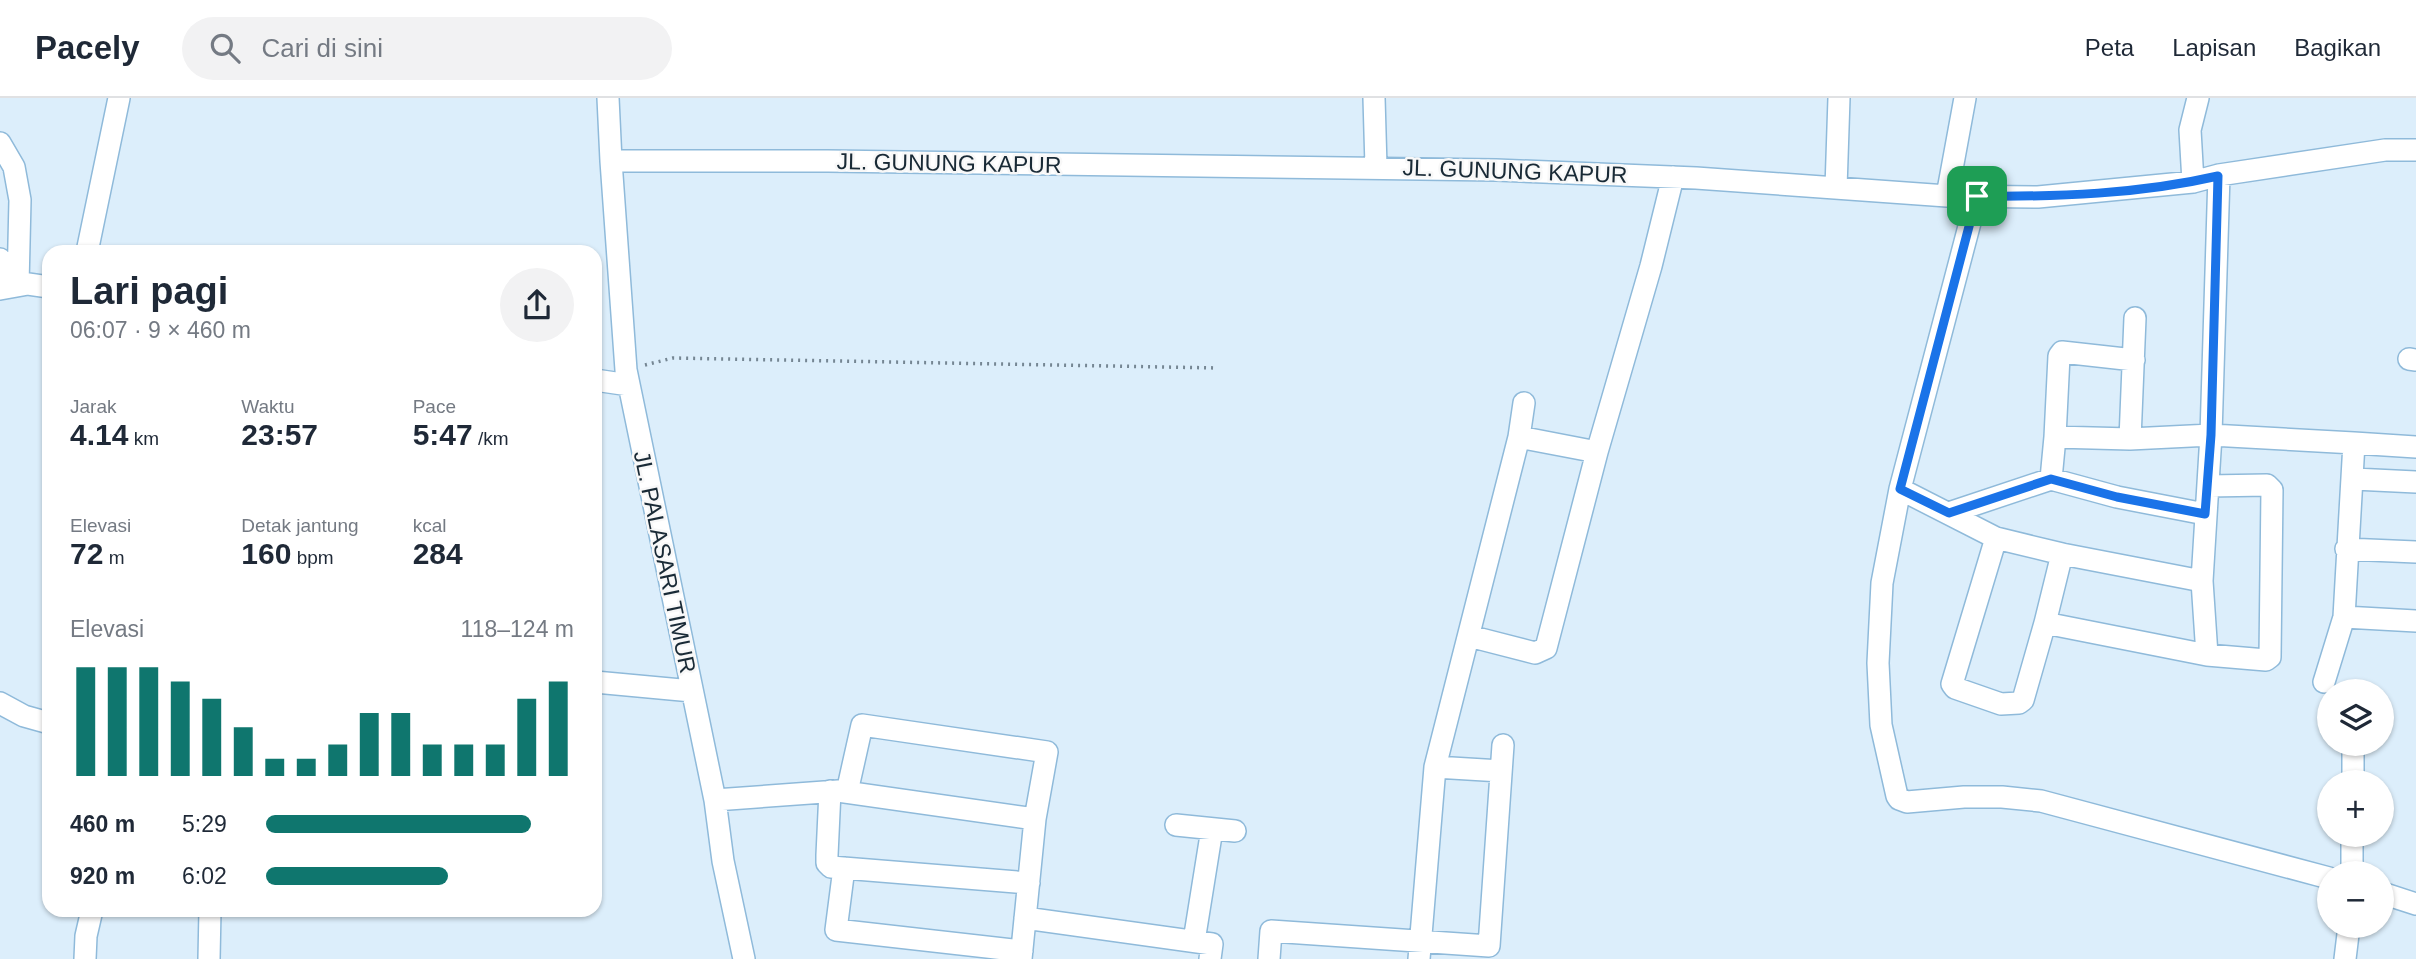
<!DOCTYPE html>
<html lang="id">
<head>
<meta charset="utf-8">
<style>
  body { margin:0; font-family:Arial,sans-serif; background:#f2f2f3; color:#1f2937; height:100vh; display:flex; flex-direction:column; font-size:26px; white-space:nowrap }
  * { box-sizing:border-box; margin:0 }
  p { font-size:23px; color:#747a83 }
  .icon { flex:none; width:38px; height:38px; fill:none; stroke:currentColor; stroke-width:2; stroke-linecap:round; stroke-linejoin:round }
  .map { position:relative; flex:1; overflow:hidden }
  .details { position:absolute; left:42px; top:147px; width:560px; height:672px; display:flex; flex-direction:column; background:#fff; border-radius:21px; box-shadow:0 2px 5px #0004 }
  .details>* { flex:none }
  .buttons { position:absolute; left:2317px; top:581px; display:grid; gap:14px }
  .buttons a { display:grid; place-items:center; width:77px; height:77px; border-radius:50%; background:#fff; box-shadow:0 2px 5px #0004; font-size:35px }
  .pin { position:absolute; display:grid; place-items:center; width:60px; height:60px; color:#fff; margin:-30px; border-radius:14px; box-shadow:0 4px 10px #0006 }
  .round { display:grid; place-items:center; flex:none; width:74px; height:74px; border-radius:37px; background:#f2f2f3 }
  .summary { display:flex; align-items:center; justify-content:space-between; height:119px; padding:0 28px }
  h1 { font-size:38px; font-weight:800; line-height:52px }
  .figures { display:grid; grid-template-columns:repeat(3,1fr); gap:10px; height:119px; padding:7px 28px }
  .figures div { display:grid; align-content:center }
  .figures b { font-size:30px; font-weight:800 }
  .figures small { font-size:19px; font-weight:400 }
  .figures p { font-size:19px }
  .chart { height:196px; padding:14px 28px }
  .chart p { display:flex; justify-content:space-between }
  .chart svg { width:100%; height:126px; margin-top:7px; stroke:#0f766e; stroke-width:6 }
  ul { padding:0 28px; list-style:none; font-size:23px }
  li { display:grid; grid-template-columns:112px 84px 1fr; align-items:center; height:52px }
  li i { height:18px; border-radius:9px; background:#0f766e }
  header { display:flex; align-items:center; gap:42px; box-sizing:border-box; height:98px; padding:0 35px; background:#fff; border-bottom:2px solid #e0e1e3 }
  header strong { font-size:33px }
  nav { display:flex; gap:38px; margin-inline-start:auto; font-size:24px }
  .search { width:490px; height:63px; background:#f2f2f3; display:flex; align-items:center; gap:18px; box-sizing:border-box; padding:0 24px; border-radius:38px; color:#747a83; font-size:26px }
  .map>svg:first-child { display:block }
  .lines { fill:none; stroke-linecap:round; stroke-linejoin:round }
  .minor-casing { stroke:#8fbada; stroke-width:24 }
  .path { stroke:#758693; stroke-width:3.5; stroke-dasharray:2 5; stroke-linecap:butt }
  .minor { stroke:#fff; stroke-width:21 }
  .route-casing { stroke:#fff; stroke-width:14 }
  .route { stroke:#1a73e8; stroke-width:9 }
  .labels { text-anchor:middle; stroke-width:5; stroke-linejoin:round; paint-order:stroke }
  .street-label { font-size:23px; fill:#192a36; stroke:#f8f8f8 }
</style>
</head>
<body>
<header>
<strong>Pacely</strong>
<div class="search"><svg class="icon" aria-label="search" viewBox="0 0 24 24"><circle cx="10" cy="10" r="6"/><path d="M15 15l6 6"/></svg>Cari di sini</div>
<nav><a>Peta</a><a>Lapisan</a><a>Bagikan</a></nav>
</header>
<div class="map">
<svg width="2416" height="861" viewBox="0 0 2416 861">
  <rect width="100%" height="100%" fill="#dceefb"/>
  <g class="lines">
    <!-- minor casing -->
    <g class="minor-casing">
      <path id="minor" d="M608,0l3,63 15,209 89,430 8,61 21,98
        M1374,0l2,69
        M0,45l14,24 6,33 -2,85
        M611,63h217l668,9 200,8 251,18 91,1 155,-15 26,-7 166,-25h31
        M2219,77l-8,260 143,8
        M2193,84l-3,-52 8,-32
        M1836,90l3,-90
        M1947,98l18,-98
        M1977,98l-77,293 -18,94 -4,80 3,62 16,71 2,3 8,3 57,-5h38l39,4 288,77
        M87,154l32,-154
        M0,161l3,29
        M0,191l28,-5 21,3
        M2409,261l7,1
        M595,282l34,5
        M1519,339l78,15
        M2055,339l4,-81 3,-4 72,8
        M2130,341l5,-121
        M2051,381l4,-42 75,2 81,-4 -9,146 5,74
        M2354,381l62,3
        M1900,391l96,49 -44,146 3,4 46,16 18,-1 4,-3 22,-77 162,32 59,5 4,-3 2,-167 -5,-5 -59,1
        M1949,415l102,-34 66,18 88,17
        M1996,440l66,16 140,27
        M2346,451l70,3
        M2344,519l72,4
        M2045,525l17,-69
        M1469,538l66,17 11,-5 51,-196 54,-186 22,-89
        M595,584l97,9
        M2324,584l20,-65 10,-174 62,4
        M0,605l24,13 25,7
        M1435,669l66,4
        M2353,684v-31
        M830,693l-3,64v8l4,4 198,16
        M847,694l15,-67 185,27 -12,67
        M715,702l123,-9 197,28 -14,140
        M1176,727l59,6
        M844,770l-8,62 186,21
        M2352,775v-38
        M2382,795l34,11
        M1025,820l187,26 -2,15
        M1194,843l18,-112
        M85,861l1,-23 6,-26
        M209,861l1,-49
        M1269,861l2,-28 218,15 14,-201
        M1419,861l16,-192 84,-330 5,-34
        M2345,861l4,-33"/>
    </g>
    <!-- path -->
    <path class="path" d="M645,267l28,-7 545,10"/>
    <!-- minor -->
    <use href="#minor" class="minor"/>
  </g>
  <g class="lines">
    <!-- route casing -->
    <g class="route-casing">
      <path id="route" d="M2218,78l-7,259 -6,79 -88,-17 -66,-18 -102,34 -49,-24 77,-293c80,1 163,-2 241,-20z"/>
    </g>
    <!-- route -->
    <use href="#route" class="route"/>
  </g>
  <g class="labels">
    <!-- street labels -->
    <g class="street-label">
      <text transform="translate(949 65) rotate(1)" y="8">JL. GUNUNG KAPUR</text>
      <text transform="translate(1515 73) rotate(2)" y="8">JL. GUNUNG KAPUR</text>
      <text transform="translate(665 464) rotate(78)" y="8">JL. PALASARI TIMUR</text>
    </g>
  </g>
</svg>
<div class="buttons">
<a><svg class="icon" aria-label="layers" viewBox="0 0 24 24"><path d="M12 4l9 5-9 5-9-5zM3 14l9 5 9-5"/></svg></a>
<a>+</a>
<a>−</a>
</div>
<div class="pin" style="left:1977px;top:98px;background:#1e9e55"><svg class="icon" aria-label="arrive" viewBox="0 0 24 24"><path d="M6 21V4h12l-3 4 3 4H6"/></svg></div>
<section class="details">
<div class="summary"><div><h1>Lari pagi</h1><p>06:07 · 9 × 460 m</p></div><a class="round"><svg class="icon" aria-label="share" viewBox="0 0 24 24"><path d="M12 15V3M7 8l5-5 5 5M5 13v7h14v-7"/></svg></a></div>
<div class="figures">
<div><p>Jarak</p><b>4.14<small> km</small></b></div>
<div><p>Waktu</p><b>23:57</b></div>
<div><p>Pace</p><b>5:47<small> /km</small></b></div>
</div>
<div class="figures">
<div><p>Elevasi</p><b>72<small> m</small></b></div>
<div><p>Detak jantung</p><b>160<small> bpm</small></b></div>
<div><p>kcal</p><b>284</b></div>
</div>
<div class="chart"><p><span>Elevasi</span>118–124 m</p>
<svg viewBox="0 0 160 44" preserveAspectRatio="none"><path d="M5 44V6M15 44V6M25 44V6M35 44V11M45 44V17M55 44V27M65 44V38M75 44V38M85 44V33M95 44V22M105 44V22M115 44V33M125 44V33M135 44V33M145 44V17M155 44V11"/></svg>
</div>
<ul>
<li><b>460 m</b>5:29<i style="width:86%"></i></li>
<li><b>920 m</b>6:02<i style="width:59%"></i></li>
</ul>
</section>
</div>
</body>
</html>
